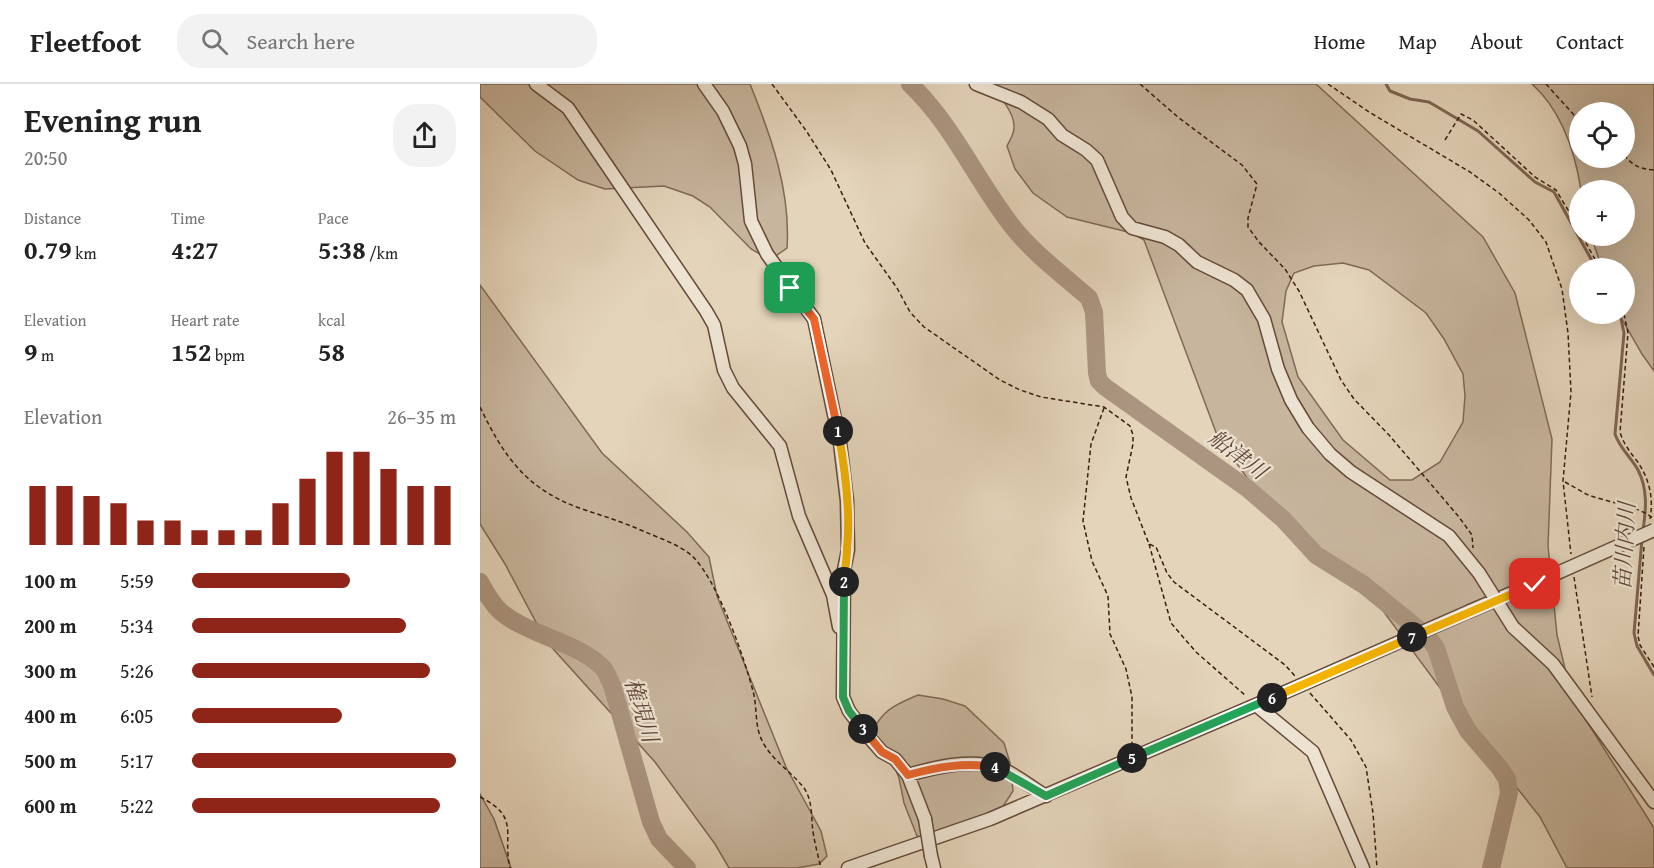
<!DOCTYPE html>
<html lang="en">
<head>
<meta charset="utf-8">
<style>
  body { margin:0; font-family:"Gentium Book Plus","Noto Serif JP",serif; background:#f2f2f2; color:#222; height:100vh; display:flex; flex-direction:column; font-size:22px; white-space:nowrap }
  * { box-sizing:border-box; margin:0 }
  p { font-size:20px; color:#767676 }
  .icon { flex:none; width:33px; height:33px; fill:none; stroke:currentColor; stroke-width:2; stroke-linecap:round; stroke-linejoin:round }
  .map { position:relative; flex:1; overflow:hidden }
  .panel { display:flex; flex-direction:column; background:#fff; width:480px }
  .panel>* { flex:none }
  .tools { position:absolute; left:1089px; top:18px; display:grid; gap:12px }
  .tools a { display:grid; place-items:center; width:66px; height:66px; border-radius:50%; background:#fff; box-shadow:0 6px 24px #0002; font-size:30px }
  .pin { position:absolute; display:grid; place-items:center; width:51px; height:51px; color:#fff; margin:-26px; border-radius:12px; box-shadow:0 3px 9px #0006 }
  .km { position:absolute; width:30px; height:30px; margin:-15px; border-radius:50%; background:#222; color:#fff; font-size:16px; line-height:30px; text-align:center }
  .round { display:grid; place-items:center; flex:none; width:63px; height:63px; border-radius:24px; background:#f2f2f2 }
  .summary { display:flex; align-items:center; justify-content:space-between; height:102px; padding:0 24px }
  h1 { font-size:33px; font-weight:700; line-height:45px }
  .metrics { display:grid; grid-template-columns:repeat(3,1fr); gap:9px; height:102px; padding:6px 24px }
  .metrics div { display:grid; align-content:center }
  .metrics b { font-size:26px; font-weight:700 }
  .metrics small { font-size:16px; font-weight:400 }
  .metrics p { font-size:16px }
  .chart { height:168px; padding:12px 24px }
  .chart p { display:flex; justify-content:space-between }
  .chart svg { width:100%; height:108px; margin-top:6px; stroke:#8f2418; stroke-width:6 }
  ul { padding:0 24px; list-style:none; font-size:20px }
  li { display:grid; grid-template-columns:96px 72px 1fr; align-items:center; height:45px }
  li i { height:15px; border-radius:8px; background:#8f2418 }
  header { display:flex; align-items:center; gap:36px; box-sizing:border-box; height:84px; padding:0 30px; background:#fff; border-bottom:2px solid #e0e0e0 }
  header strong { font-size:28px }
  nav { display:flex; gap:33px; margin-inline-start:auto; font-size:21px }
  .search { width:420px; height:54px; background:#f2f2f2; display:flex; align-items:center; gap:15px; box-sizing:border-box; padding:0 21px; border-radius:24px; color:#767676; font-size:22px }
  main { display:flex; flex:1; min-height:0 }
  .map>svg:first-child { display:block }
  .green { fill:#c7b59d; stroke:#816856; stroke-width:1.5; fill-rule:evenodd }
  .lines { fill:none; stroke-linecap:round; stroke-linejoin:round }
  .stream { stroke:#7e6553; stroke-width:3 }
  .river { stroke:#ab9580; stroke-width:18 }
  .minor-casing { stroke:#654a3a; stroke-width:15 }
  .path { stroke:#3b1c0f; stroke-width:1.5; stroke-dasharray:4.5 3; stroke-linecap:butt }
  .minor { stroke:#ede3d2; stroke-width:12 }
  .minor-bridge-casing { stroke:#654a3a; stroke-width:15; stroke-linecap:butt }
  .minor-bridge { stroke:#ede3d2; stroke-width:12 }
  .split-1-casing { stroke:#fff; stroke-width:12 }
  .split-2-casing { stroke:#fff; stroke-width:12 }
  .split-3-casing { stroke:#fff; stroke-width:12 }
  .split-4-casing { stroke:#fff; stroke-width:12 }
  .split-5-casing { stroke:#fff; stroke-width:12 }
  .split-6-casing { stroke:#fff; stroke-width:12 }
  .split-7-casing { stroke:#fff; stroke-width:12 }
  .split-8-casing { stroke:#fff; stroke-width:12 }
  .split-1 { stroke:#f0652b; stroke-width:8 }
  .split-2 { stroke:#f5b400; stroke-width:8 }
  .split-3 { stroke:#22a559; stroke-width:8 }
  .split-4 { stroke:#f0652b; stroke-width:8 }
  .split-5 { stroke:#22a559; stroke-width:8 }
  .split-6 { stroke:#22a559; stroke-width:8 }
  .split-7 { stroke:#f5b400; stroke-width:8 }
  .split-8 { stroke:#f5b400; stroke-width:8 }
  .labels { text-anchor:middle; stroke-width:4.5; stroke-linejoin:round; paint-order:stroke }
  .water-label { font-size:22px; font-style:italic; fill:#624637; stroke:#ede3d2 }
</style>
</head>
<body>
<header>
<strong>Fleetfoot</strong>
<div class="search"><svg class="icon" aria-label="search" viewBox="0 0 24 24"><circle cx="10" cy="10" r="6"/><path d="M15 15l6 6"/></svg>Search here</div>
<nav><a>Home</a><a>Map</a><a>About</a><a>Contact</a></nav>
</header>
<main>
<section class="panel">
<div class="summary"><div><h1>Evening run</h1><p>20:50</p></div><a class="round"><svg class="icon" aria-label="share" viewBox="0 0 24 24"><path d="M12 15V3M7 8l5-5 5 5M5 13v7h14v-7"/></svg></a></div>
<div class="metrics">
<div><p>Distance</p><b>0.79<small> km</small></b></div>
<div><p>Time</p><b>4:27</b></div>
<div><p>Pace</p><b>5:38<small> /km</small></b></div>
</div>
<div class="metrics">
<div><p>Elevation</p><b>9<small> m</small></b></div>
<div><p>Heart rate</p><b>152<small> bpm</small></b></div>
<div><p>kcal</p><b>58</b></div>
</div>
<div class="chart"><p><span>Elevation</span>26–35 m</p>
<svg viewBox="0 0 160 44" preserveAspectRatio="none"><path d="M5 44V20M15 44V20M25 44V24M35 44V27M45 44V34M55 44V34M65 44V38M75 44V38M85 44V38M95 44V27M105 44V17M115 44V6M125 44V6M135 44V13M145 44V20M155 44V20"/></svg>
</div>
<ul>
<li><b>100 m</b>5:59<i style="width:60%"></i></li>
<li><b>200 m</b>5:34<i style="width:81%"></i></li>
<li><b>300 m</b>5:26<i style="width:90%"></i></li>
<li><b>400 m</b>6:05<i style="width:57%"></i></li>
<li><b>500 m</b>5:17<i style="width:100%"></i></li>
<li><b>600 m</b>5:22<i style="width:94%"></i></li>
</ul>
</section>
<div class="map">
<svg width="1174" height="784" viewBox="0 0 1174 784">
  <rect width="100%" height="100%" fill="#e4d4ba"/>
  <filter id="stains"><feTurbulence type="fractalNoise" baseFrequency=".00333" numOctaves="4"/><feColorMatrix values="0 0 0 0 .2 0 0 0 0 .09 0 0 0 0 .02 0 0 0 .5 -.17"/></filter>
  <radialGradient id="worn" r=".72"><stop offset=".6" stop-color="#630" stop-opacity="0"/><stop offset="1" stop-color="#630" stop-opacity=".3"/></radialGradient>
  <!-- green -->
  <path class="green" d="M0,0h270c21,52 41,108 37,164l-10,7 -10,3 -16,-9 -41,-42 -17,-11 -29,-10 -59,3 -27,-9 -43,-29 -55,-54z
    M506,0h330l167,153 32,56 37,146 -4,107 9,89 15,63 82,130v40h-87l-27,-51 -68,-86 -94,-127 -131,-126 -30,-43 -73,-195 -12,-7 -65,-16 -34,-24 -18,-24 -8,-23c3,-6 7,-12 7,-18 1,-16 -16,-35 -28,-44zM863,179l26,7 57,43 18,26 19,35 2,22 -2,26 -23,40 -28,18h-22l-47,-40 -45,-63 -16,-55 4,-31 8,-18 20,-7z
    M1052,0h122v287l-12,-17 -23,-40h5v-46h-22l-11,-32h33v-46h-43c-6,-38 -19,-79 -49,-106zM1100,28h44v46h-44z
    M0,201l122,168 85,79 22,25 8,39 69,171 35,64 6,25 -8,8 -22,4h-68l-14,-24 -60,-82 -109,-121 -41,-77 -25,-40z
    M438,611l25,4 22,7 39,37 6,20 3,28 -11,17 -73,34 -12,-6 -13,-33 -5,-25 -6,-15 -22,-30c13,-24 22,-27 47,-38z
    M0,710l14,25 17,49h-31z"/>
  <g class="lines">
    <!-- stream -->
    <path class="stream" d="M906,0l4,7 20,8 19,3 49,29 57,51 19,10 42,76
      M1140,230l4,19 -9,101c5,15 16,23 23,36 10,19 8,40 5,60
      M1162,455l-8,94 3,13 17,29"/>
    <!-- river -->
    <path class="river" d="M430,0c43,41 66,96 102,142 21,27 51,49 77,72l5,14 3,61 2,8 6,6 143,102 35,30 33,36 48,30 64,52 8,11 19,59 13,24 31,36 8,12 2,14 -18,75
      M0,498c6,11 12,22 21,30 27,23 79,31 102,56 4,4 6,12 9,17l39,137 8,17 28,29"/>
    <!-- minor casing -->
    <g class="minor-casing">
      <path id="minor" d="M56,0l32,24 138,203 8,14 10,45 9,18 47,58 19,70 34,79 6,32
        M224,0l19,27 17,35 5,18 6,57 16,33 47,65 26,124 7,58 1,49 -4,20 -1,127 6,14 18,24 15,17 13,7 13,16 17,44
        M496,0l45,18 27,17 14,16 24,15 11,10 25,57 10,11 33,9 14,8 18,17 37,18 13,10 17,29 14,50 13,31 17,28 22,26 21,18 98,64 30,37
        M990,527l65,-28
        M1033,543l40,37 101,138
        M776,621l57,47 50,116
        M428,691c28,-8 61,-16 89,-8 15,4 35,21 49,29
        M451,772l3,12
        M368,784l142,-49 275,-118"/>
    </g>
    <!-- path -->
    <path class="path" d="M292,0l35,48 24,38 34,73 32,45 13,24 14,15 76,53 20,10 21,7 63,10 26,19 3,9v9l-7,33 5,21 18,46 7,3 11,26 7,9 111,83 10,11
      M660,0l39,34 63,47 15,19 -9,34v9l11,15 26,27 14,22 42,89 13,19 35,36 70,82 13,18 1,13
      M848,0l41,28 101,60 29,21 30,27 17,22 16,47 6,44 3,59 -8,89 8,73
      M1066,0l28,31 6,3
      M965,56l16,-26 12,6 62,57 21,13 24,40
      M1144,71c9,11 16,14 30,15
      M1102,152l18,32
      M1144,230l4,19 -8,99c3,11 10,20 17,29 12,17 17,37 13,58
      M0,323c24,50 47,83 102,102 21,7 41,13 61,22 16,7 35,13 48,24 26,23 53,102 62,136 4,15 2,31 7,45 9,23 30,34 44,52 9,13 7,30 9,44 2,12 5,24 8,36
      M624,324l-13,36 -8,77 9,40 16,35 2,38 16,35 6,28v49
      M1085,398c7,4 14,8 21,12 21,9 50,10 68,25
      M669,460l22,79 25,29 50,44
      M1164,463l-6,89 2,9 14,22
      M1094,493l18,120
      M830,609l41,47 15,27 7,46 4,55
      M0,713c41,20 22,37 30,71"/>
    <!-- minor -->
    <use href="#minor" class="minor"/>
    <!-- minor-bridge casing -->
    <g class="minor-bridge-casing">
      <path id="minor-bridge" d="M999,489l34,54
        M1055,499l119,-53
        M785,617l205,-90
        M445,735l6,37"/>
    </g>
    <!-- minor-bridge -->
    <use href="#minor-bridge" class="minor-bridge"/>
  </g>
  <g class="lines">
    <!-- split-1 casing -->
    <g class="split-1-casing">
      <path id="split-1" d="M310,204l24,31 24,112"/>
    </g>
    <!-- split-2 casing -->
    <g class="split-2-casing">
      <path id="split-2" d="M358,347c7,37 13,80 9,118 0,12 -3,22 -3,33"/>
    </g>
    <!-- split-3 casing -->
    <g class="split-3-casing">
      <path id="split-3" d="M364,498l-1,115 6,14 14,18"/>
    </g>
    <!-- split-4 casing -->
    <g class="split-4-casing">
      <path id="split-4" d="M383,645l19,23 13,7 13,16c29,-8 57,-13 87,-8"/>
    </g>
    <!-- split-5 casing -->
    <g class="split-5-casing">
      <path id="split-5" d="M515,683l51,29 86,-38"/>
    </g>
    <!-- split-6 casing -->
    <g class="split-6-casing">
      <path id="split-6" d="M652,674l140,-60"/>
    </g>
    <!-- split-7 casing -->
    <g class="split-7-casing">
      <path id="split-7" d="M792,614l140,-61"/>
    </g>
    <!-- split-8 casing -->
    <g class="split-8-casing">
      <path id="split-8" d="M932,553l123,-53"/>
    </g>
    <!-- split-1 -->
    <use href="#split-1" class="split-1"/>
    <!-- split-2 -->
    <use href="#split-2" class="split-2"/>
    <!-- split-3 -->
    <use href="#split-3" class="split-3"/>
    <!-- split-4 -->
    <use href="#split-4" class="split-4"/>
    <!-- split-5 -->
    <use href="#split-5" class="split-5"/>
    <!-- split-6 -->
    <use href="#split-6" class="split-6"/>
    <!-- split-7 -->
    <use href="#split-7" class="split-7"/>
    <!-- split-8 -->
    <use href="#split-8" class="split-8"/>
  </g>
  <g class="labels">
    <!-- water labels -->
    <g class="water-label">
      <text transform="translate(758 370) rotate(37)" y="8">船津川</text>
      <text transform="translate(1144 462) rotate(-87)" y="8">苗川内川</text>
      <text transform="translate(162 626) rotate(73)" y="8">権現川</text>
    </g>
  </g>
  <rect width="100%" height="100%" filter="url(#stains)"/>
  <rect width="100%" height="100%" fill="url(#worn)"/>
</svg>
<div class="tools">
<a><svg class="icon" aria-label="locate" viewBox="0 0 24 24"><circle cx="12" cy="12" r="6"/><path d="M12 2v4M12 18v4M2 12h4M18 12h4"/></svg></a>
<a>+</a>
<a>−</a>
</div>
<div class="pin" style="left:310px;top:204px;background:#1e9e55"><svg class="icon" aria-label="arrive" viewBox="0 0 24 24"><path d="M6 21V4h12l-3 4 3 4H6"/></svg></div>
<div class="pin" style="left:1055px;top:500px;background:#d93025"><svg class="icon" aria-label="check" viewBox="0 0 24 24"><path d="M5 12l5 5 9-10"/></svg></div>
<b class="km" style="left:358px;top:347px">1</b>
<b class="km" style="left:364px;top:498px">2</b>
<b class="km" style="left:383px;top:645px">3</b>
<b class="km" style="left:515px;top:683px">4</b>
<b class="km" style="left:652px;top:674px">5</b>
<b class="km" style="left:792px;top:614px">6</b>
<b class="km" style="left:932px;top:553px">7</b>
</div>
</main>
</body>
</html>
